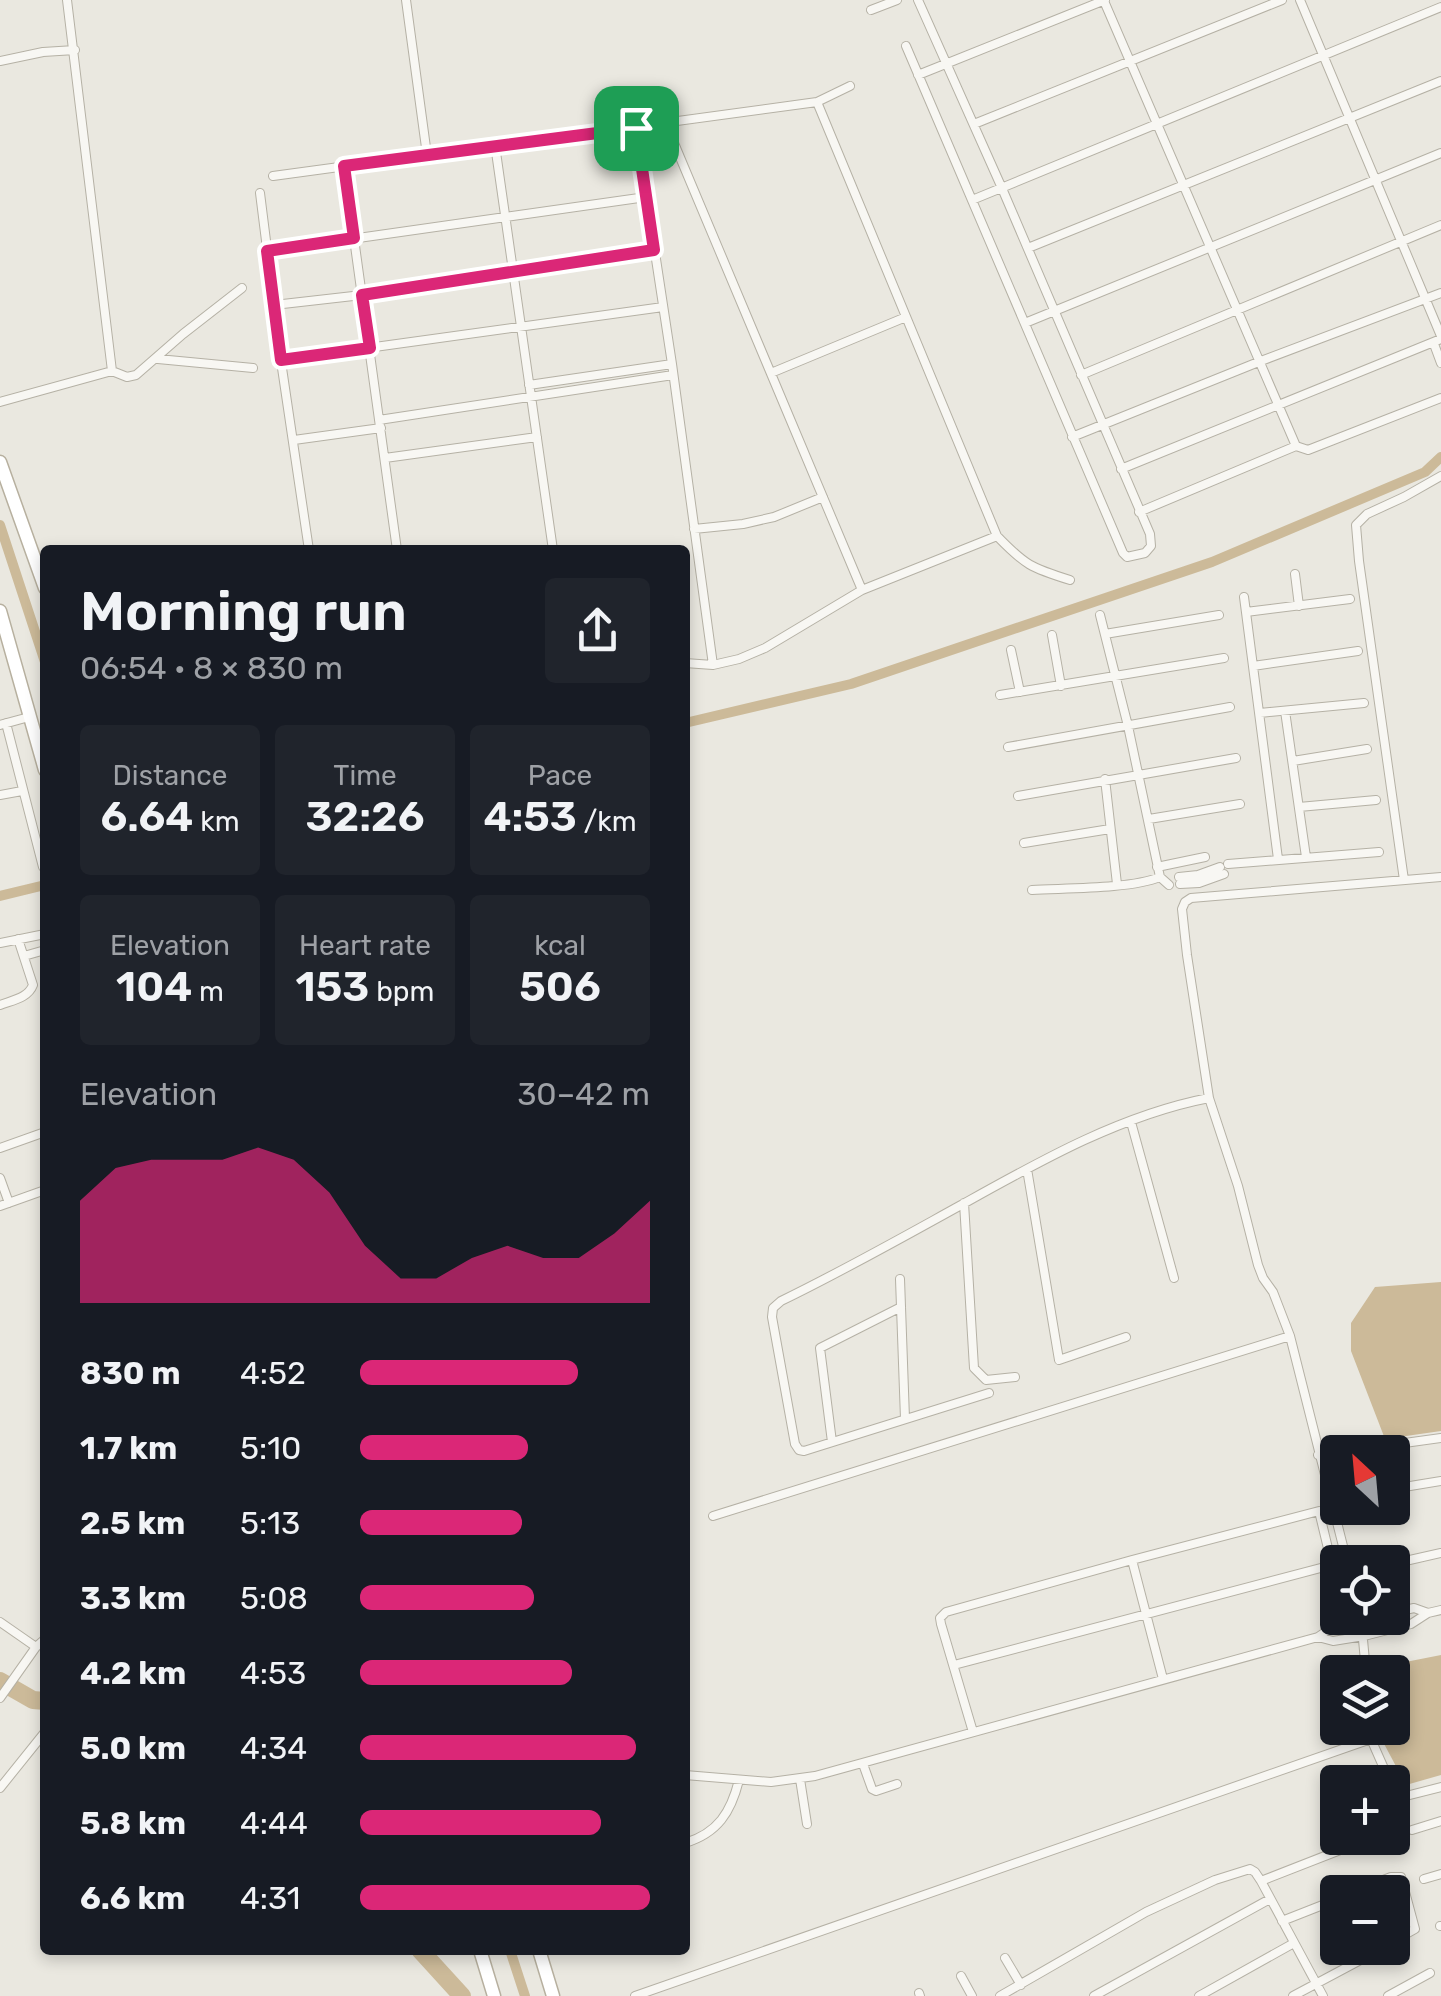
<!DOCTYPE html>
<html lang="en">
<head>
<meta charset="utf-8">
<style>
  body { margin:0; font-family:Rubik,sans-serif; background:#20242c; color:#f1f3f6; height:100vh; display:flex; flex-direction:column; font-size:38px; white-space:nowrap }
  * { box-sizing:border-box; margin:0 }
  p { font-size:32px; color:#9ea1a6 }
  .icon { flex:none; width:55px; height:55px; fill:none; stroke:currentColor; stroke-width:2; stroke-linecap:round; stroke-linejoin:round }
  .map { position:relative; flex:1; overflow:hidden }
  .details { position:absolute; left:40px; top:545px; width:650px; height:1410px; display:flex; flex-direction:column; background:#171b24; border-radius:10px; box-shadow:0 5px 15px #0003 }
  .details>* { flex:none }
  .needle { width:65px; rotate:334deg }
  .buttons { position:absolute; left:1320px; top:1435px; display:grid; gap:20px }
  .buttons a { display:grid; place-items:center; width:90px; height:90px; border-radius:10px; background:#171b24; box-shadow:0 5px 15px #0003; font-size:50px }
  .pin { position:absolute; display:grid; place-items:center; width:85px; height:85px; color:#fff; margin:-42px; border-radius:20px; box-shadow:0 5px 15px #0006 }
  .round { display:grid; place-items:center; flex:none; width:105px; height:105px; border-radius:10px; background:#20242c }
  .head { display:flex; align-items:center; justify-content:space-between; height:170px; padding:0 40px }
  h1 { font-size:55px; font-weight:600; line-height:75px }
  .figures { display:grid; grid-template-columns:repeat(3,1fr); gap:15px; height:170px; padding:10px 40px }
  .figures div { display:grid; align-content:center; border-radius:10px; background:#20242c; text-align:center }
  .figures b { font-size:42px; font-weight:600 }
  .figures small { font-size:28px; font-weight:400 }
  .figures p { font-size:28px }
  .chart { height:280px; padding:20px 40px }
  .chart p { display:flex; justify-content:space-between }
  .chart svg { width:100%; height:180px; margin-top:10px; fill:#db2777; opacity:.7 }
  ul { padding:0 40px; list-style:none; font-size:32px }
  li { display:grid; grid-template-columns:160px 120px 1fr; align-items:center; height:75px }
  li i { height:25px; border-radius:12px; background:#db2777 }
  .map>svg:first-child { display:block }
  .water { fill:#ccba99 }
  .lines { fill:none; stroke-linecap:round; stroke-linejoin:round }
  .canal { stroke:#ccba99; stroke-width:10 }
  .river { stroke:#ccba99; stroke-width:18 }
  .street-casing { stroke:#b5b1a5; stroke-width:10 }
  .primary-casing { stroke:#b7b09f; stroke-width:15 }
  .street { stroke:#f8f7f3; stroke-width:8 }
  .primary { stroke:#fff; stroke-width:12 }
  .route-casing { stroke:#fff; stroke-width:20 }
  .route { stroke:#db2777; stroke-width:12 }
</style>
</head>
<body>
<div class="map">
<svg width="1441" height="1996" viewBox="0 0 1441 1996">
  <rect width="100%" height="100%" fill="#eae8e0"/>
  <!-- water -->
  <path class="water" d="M1441,1282v149l-56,8 -34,-88v-28l24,-36z
    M1441,1655v120l-35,10 -24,-45 -1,-12h11v-56h-17v-4z"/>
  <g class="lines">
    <!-- canal -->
    <path class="canal" d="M0,525l45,137
      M685,723l166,-39 361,-122 213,-90 16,-15
      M0,896l45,-11
      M510,1950l15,46"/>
    <!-- river -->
    <path class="river" d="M0,1681l33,19 12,1
      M420,1950l42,46"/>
    <!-- street casing -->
    <g class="street-casing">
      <path id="street" d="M406,0l21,155
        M1300,0l141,336
        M1104,1l192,445
        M871,10l26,-10
        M906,46l217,507 4,4 18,-4 6,-7 -1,-12 -149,-348 -83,-186
        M0,61l43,-9 32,-2
        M918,75l187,-75
        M817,102l180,434
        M666,124l196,466
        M974,124l308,-124
        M636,128l36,236 41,301
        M495,145l58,405
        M344,166l53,384
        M273,176l544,-74 33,-16
        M260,193l22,175 27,182
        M972,200l469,-193
        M1028,248l413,-167
        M267,251l379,-54
        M274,305l88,-10 293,-44
        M1025,323l416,-170
        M1434,344l7,19
        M158,359l95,9
        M281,360l382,-53
        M112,371l15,6 9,-2 47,-41 59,-46
        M771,373l135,-56
        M1081,375l360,-150
        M529,385l143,-21
        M0,402l112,-31 -45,-371
        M379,420l294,-45
        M1072,437l189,-76 180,-68
        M294,440l87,-12
        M385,458l152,-21
        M1121,469l320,-130
        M1139,512l157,-66 12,4 133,-52
        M694,529l49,-5 31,-7 49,-20
        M1295,574l4,32
        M1244,597l34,262
        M1246,612l104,-13
        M1100,615l28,111 32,151 9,8
        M1105,634l114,-19
        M1052,635l9,51
        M1011,650l9,42
        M685,663l28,2 26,-6 26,-11 97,-58 135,-54c28,29 34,32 73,44
        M1253,666l105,-15
        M1000,695l224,-37
        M1285,711l21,146
        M1260,713l104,-10
        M6,723l37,144
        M0,725l29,-8
        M1008,747l222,-40
        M1293,761l74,-12
        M1105,779l12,105
        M0,795l22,-4
        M1018,796l218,-38
        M1299,807l77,-7
        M1149,819l91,-15
        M1024,843l86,-14
        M1228,864l151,-12
        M1157,867l48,-10
        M1179,877l19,-2 22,-8
        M1404,880l-45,-319 -3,-36 11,-11 37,-17 37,-21
        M1180,884l19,-1 25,-9
        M1032,890c33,-2 99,-1 128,-13
        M0,943l45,-9
        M24,956l21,-6
        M0,1005c13,-5 28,-7 33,-20l-15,-46
        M1131,1122l43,156
        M0,1148l45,-16
        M1027,1169l32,191 67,-23
        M0,1178l9,25
        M964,1203l10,165 12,12 29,-3
        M0,1206l45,-16
        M900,1279l5,140
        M989,1393l-185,58 -5,-1 -4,-6 -23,-127 1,-9 8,-7c62,-30 122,-64 182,-97 77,-43 158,-89 246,-106
        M832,1442l-12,-94 81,-41
        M1318,1455l123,-17
        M1392,1489l49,-8
        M713,1516l577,-180
        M1132,1560l31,119
        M1347,1562l-57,-226 -17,-44 -10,-14 -5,-13 -20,-79 -29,-88 -22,-143 -5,-46 3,-7 6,-4 250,-21
        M1392,1564l49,-11
        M1392,1613l22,-5 14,5
        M1361,1618l5,54
        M0,1622l36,25
        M1318,1637l15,4 31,-5 47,-12 17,-11 13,-3
        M954,1665l378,-100
        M0,1698l36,-51 9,-8
        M1370,1728l1,11 19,43
        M973,1732l-32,-108 -1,-6 6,-6 186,-52 187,-49 19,79
        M863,1764l9,25 4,2 21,-7
        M685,1775l86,7 44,-6 503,-139 13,-9 44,-10
        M800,1779l7,45
        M0,1788l45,-56
        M1392,1788l10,9 39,-10
        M1412,1830l29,-9
        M685,1843c33,-10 46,-31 54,-63
        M1424,1879l17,-5
        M1261,1881l110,-43
        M1353,1892l38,-15h10l14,52 -23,13
        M1282,1921l56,-22
        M1440,1926h1
        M1005,1958l16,27
        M961,1976l11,20
        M919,1993l1,3
        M635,1996l736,-257
        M1000,1996l146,-84 69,-32 35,-11 5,3 6,9 62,115
        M1094,1996l176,-97
        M1199,1996l95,-53
        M1293,1996l90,-48
        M1388,1996l42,-23"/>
    </g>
    <!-- primary casing -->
    <g class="primary-casing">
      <path id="primary" d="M0,462l45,126
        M0,611l45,159
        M480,1950l14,46
        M539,1950l14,46"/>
    </g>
    <!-- street -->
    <use href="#street" class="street"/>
    <!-- primary -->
    <use href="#primary" class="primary"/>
  </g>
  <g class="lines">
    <!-- route casing -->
    <g class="route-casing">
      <path id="route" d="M636,128l18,122 -292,45 8,53 -89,12 -14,-109 87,-13 -10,-72z"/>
    </g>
    <!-- route -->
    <use href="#route" class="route"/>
  </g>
</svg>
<div class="buttons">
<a><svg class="needle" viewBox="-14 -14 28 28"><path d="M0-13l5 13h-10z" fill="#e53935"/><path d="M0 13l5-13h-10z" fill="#9ea1a6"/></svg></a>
<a><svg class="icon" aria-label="locate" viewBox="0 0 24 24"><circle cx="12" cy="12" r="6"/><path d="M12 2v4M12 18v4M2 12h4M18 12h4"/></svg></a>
<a><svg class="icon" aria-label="layers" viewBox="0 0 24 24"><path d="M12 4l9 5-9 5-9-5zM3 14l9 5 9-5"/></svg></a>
<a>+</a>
<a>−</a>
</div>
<div class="pin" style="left:636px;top:128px;background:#1e9e55"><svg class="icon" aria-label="arrive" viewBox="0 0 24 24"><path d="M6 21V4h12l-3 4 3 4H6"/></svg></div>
<section class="details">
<div class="head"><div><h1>Morning run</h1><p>06:54 · 8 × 830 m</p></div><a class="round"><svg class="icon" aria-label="share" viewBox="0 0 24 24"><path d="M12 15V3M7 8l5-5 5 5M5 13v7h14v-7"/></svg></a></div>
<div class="figures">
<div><p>Distance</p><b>6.64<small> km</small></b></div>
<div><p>Time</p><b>32:26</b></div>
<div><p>Pace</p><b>4:53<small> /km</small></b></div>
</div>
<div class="figures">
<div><p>Elevation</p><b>104<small> m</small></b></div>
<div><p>Heart rate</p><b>153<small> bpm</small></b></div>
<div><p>kcal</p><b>506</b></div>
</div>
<div class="chart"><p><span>Elevation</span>30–42 m</p>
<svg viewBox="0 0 160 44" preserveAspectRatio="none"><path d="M0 44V19L10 11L20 9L30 9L40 9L50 6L60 9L70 17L80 30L90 38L100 38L110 33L120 30L130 33L140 33L150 27L160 19V44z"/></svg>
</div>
<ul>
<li><b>830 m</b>4:52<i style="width:75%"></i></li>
<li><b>1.7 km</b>5:10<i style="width:58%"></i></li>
<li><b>2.5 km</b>5:13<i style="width:56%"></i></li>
<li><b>3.3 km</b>5:08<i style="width:60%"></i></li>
<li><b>4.2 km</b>4:53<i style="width:73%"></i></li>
<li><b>5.0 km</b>4:34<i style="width:95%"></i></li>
<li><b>5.8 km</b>4:44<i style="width:83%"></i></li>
<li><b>6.6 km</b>4:31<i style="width:100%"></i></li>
</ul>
</section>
</div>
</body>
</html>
